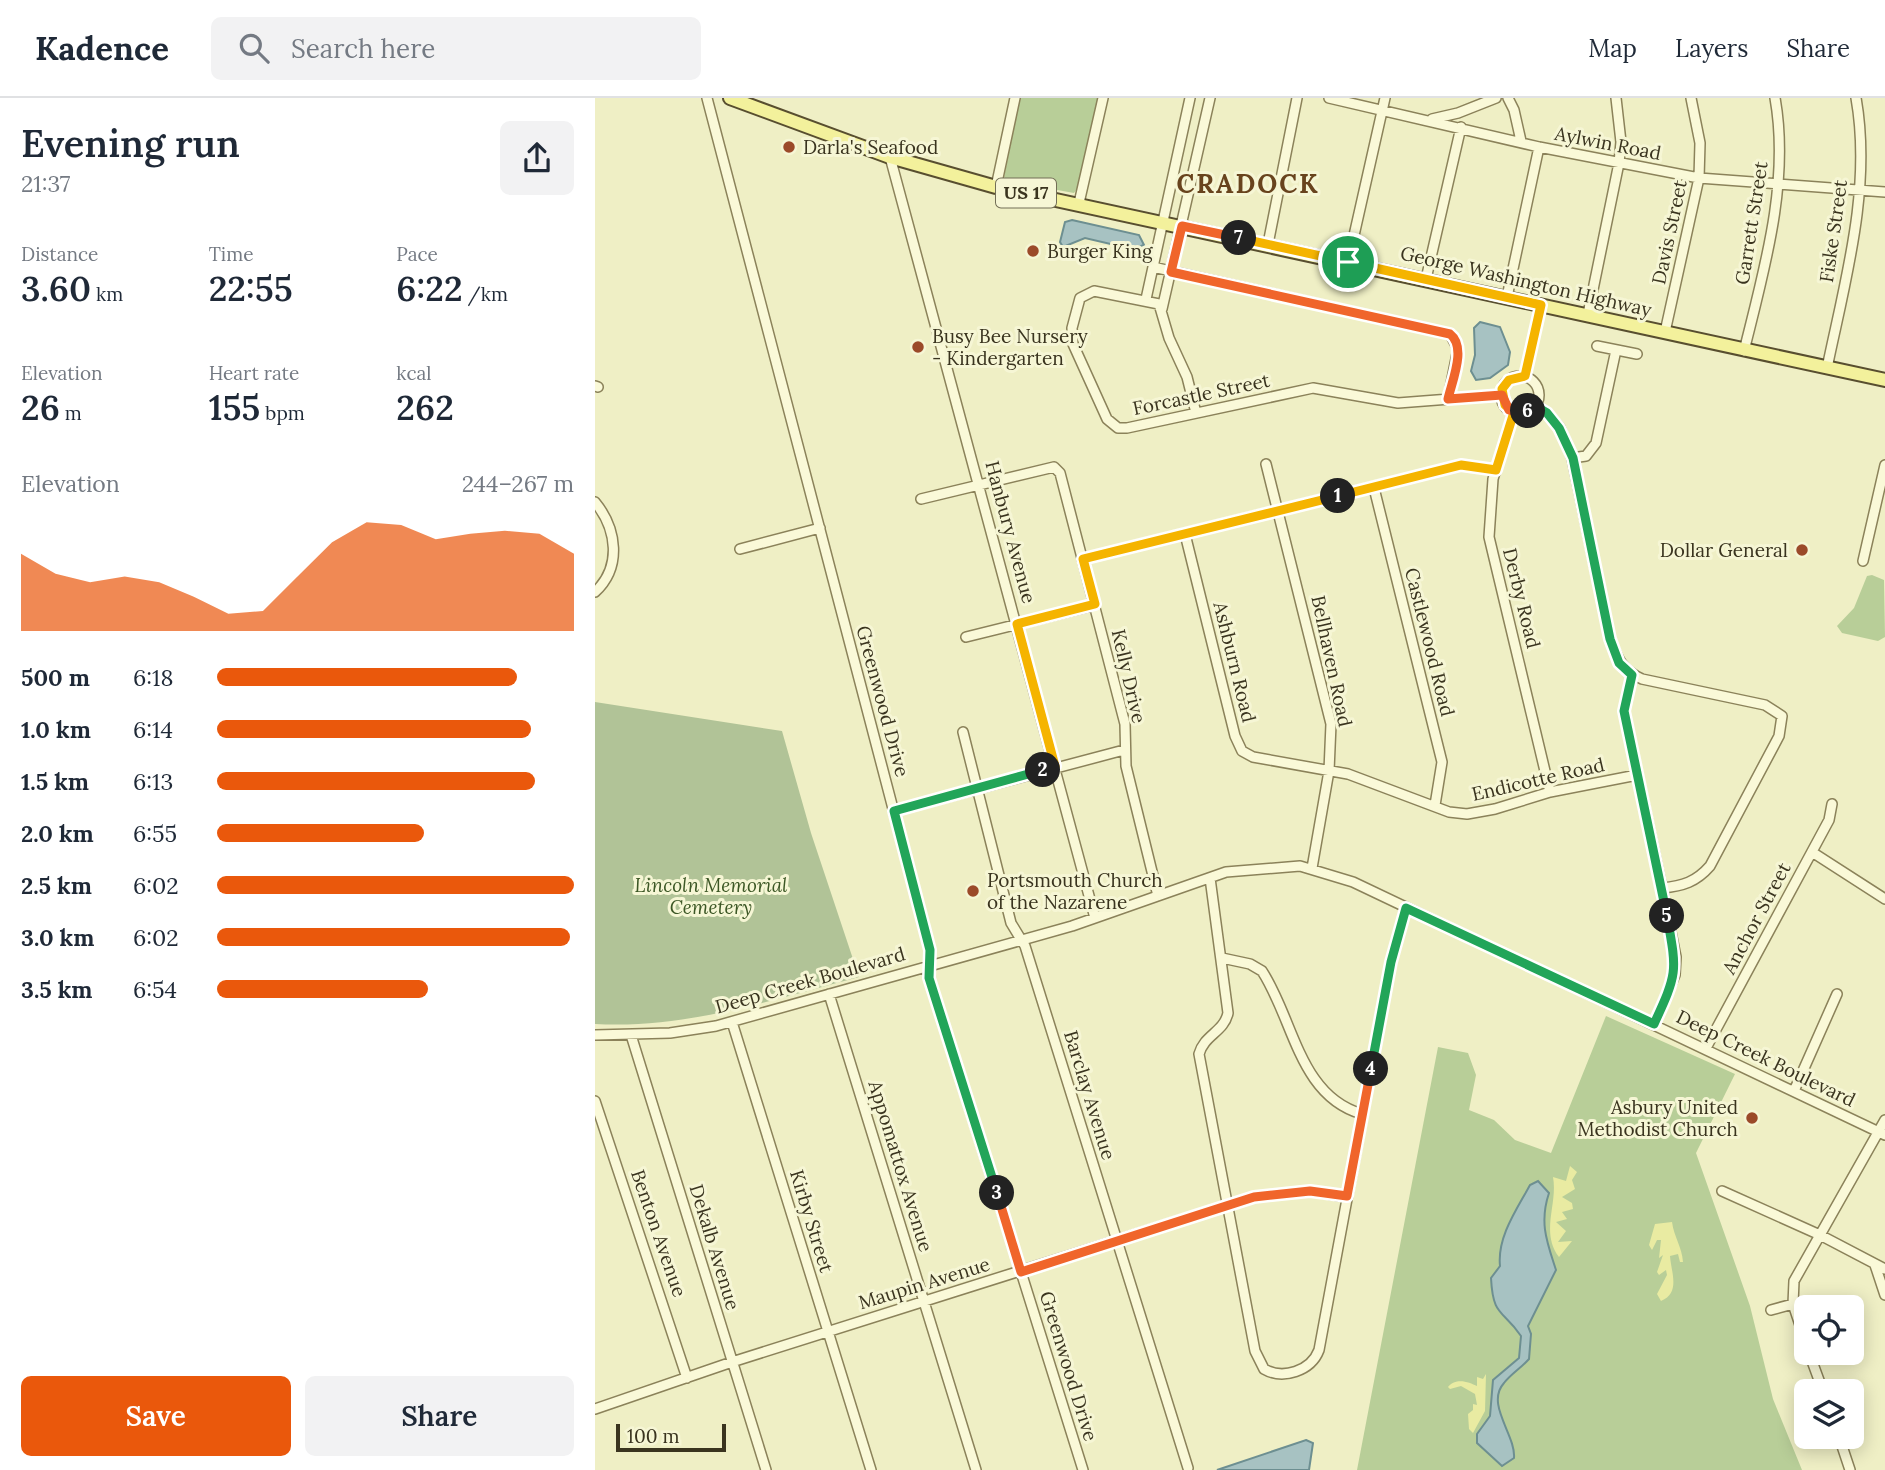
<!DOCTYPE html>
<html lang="en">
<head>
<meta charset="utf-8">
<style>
  body { margin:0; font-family:Lora,serif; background:#f2f2f3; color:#1f2937; height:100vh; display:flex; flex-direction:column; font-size:26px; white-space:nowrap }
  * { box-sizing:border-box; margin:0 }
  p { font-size:23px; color:#747a83 }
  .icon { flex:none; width:38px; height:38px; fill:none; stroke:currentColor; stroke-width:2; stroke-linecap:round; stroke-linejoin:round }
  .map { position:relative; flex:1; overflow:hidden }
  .side { display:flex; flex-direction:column; background:#fff; width:595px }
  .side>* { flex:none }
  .tools { position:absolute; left:1199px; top:1197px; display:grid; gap:14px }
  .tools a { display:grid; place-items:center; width:70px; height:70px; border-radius:10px; background:#fff; box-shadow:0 4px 18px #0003; font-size:35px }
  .scale { position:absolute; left:21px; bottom:18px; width:110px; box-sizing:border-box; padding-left:7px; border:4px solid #3a341f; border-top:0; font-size:19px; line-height:24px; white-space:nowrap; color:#3a341f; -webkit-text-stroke:5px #f6f6d5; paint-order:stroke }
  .pin { position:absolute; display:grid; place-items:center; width:60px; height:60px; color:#fff; margin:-30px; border:4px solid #fff; border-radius:50%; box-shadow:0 2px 7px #0007 }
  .km { position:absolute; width:35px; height:35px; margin:-18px; border-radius:50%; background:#222; color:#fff; font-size:19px; line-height:35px; text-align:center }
  .round { display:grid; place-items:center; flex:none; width:74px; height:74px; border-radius:10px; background:#f2f2f3 }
  .head { display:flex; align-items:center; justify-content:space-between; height:119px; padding:0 21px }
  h1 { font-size:38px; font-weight:600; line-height:52px }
  .figures { display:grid; grid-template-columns:repeat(3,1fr); gap:10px; height:119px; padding:7px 21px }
  .figures div { display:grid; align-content:center }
  .figures b { font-size:35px; font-weight:600 }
  .figures small { font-size:19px; font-weight:400 }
  .figures p { font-size:19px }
  .chart { height:196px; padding:14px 21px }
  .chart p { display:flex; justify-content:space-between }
  .chart svg { width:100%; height:126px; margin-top:7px; fill:#ea580c; opacity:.7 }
  .action { display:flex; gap:14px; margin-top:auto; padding:14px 21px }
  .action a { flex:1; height:80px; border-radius:10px; background:#ea580c; color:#fff; font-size:28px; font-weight:600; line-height:80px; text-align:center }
  .action a+a { background:#f2f2f3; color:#1f2937 }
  ul { padding:0 21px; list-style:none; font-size:23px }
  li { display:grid; grid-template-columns:112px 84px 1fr; align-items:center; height:52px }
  li i { height:18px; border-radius:9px; background:#ea580c }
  header { display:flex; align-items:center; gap:42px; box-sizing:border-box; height:98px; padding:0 35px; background:#fff; border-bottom:2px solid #e0e1e3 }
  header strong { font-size:33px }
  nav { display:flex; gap:38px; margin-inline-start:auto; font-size:24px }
  .search { width:490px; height:63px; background:#f2f2f3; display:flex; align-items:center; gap:18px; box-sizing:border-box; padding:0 24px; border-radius:10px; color:#747a83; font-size:26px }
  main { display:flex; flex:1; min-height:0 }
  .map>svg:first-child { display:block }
  .green { fill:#b8ce98 }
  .sand { fill:#e9eba2 }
  .cemetery { fill:#b1c397 }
  .water { fill:#a7c2c2; stroke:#6d8f91; stroke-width:2 }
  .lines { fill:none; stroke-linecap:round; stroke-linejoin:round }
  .minor-casing { stroke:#8b825a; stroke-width:12 }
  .major-casing { stroke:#584e2f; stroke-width:16 }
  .minor { stroke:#faf9d8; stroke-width:9 }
  .major { stroke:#f3f19c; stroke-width:12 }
  .split-1-casing { stroke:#fff; stroke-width:14 }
  .split-2-casing { stroke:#fff; stroke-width:14 }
  .split-3-casing { stroke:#fff; stroke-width:14 }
  .split-4-casing { stroke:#fff; stroke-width:14 }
  .split-5-casing { stroke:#fff; stroke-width:14 }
  .split-6-casing { stroke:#fff; stroke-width:14 }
  .split-7-casing { stroke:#fff; stroke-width:14 }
  .split-8-casing { stroke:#fff; stroke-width:14 }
  .split-1 { stroke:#f5b400; stroke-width:9 }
  .split-2 { stroke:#f5b400; stroke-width:9 }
  .split-3 { stroke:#22a559; stroke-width:9 }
  .split-4 { stroke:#f0652b; stroke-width:9 }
  .split-5 { stroke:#22a559; stroke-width:9 }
  .split-6 { stroke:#22a559; stroke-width:9 }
  .split-7 { stroke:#f0652b; stroke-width:9 }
  .split-8 { stroke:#f5b400; stroke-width:9 }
  .poi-dot { fill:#9b4a29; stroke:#f6f6d5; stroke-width:2.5 }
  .labels { text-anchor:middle; stroke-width:6; stroke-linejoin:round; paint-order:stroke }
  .shield { fill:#f6f6d5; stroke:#726e56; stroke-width:2 }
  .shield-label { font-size:18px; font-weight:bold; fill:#3a341f }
  .street-label { font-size:19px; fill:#3a341f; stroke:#f6f6d5 }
  .poi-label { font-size:19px; fill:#3a341f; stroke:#f6f6d5; text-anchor:start }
  .park-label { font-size:19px; font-style:italic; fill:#3c5725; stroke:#f6f6d5 }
  .district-label { font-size:26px; font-weight:bold; letter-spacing:2px; fill:#68431d; stroke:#f6f6d5 }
</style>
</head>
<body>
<header>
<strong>Kadence</strong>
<div class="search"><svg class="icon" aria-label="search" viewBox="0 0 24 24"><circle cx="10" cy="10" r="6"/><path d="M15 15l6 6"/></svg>Search here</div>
<nav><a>Map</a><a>Layers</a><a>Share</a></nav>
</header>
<main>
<section class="side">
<div class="head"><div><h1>Evening run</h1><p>21:37</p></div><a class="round"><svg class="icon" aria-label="share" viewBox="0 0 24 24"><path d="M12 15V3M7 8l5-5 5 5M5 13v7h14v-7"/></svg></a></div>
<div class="figures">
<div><p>Distance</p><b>3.60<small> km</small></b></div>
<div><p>Time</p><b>22:55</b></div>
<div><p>Pace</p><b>6:22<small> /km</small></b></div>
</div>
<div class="figures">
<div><p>Elevation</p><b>26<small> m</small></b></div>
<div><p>Heart rate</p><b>155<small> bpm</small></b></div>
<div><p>kcal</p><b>262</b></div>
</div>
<div class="chart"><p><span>Elevation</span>244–267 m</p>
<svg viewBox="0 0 160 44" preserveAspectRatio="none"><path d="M0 44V17L10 24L20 27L30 25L40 27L50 32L60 38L70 37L80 25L90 13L100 6L110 7L120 12L130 10L140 9L150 10L160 17V44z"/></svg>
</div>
<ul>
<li><b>500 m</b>6:18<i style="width:84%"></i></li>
<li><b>1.0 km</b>6:14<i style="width:88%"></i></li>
<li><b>1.5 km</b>6:13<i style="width:89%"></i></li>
<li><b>2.0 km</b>6:55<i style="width:58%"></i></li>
<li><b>2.5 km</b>6:02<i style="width:100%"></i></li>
<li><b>3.0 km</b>6:02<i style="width:99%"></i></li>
<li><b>3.5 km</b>6:54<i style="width:59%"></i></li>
</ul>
<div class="action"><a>Save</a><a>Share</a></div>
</section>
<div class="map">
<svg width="1290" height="1372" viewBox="0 0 1290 1372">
  <rect width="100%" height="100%" fill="#efefc5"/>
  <!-- green -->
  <path class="green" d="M425,0h78l-21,91 -3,4 -66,-12 -4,-4z
    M1277,477l12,5 1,57 -7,4 -36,-8 -5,-7 17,-18 13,-32z
    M1011,918l129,58 -39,79 54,153 23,93 29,71h-445l81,-423 30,6 8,22 -7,35 25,10 21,20 36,13z"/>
  <!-- sand -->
  <path class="sand" d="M975,1068l7,6 -5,8 3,9 -13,8 10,6 1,6 -11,3 5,7 -11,3 10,9 -8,11 14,-1 -13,16c-19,-25 -1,-53 -6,-80l13,4z
    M1077,1124c2,15 10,25 11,40h-3l-2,-8 -8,2c1,16 11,37 -9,45l-4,-7 10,-19 -1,-5 -7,5 -2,-3 6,-17 -4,3 2,-18h-4l-5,10 -3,-5 6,-21z
    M891,1276l-1,37 -12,22 -4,-4 -1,-15 5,-4v-6l4,1 -2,-11 -14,-8 -11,3 -2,-2c8,-10 21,-5 29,-1v-9l6,2z"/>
  <!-- cemetery -->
  <path class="cemetery" d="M0,604l187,29 29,102 48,144c-88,23 -172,52 -264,47z"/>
  <!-- water -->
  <path class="water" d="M477,122l67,15 5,10 -12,4 -47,-11 -22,9 -3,-5 5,-20z
    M885,224l20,5 10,25 -2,13 -18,13 -14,2 -5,-9 4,-16 -1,-27z
    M943,1083l11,12c-10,30 -2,49 7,77l-28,56 3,8 -2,25c-8,9 -18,15 -25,24 -19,21 12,52 10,75l-12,8 -25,-23v-9l13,-18 3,-36 26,-22 2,-22c-18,-27 -28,-18 -30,-58l9,-12c-3,-29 17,-57 30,-81z
    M711,1342l7,3 -4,27h-92z"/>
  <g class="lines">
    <!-- minor casing -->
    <g class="minor-casing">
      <path id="minor" d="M112,0l223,852 -1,28 154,492
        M734,0l210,49 160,31 186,14
        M913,0l6,12 7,31
        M837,21l26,-6 38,-15
        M295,59l205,761
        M401,89l19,-89
        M484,105l24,-105
        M673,146l29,-146
        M753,164l37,-164
        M558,169l297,67 8,15 -10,50
        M831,181l35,-152
        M912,199l32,-150
        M551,201l44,-201
        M567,211l48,-211
        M993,216l31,-151 2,-21 -5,-44
        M1070,234l34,-154 1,-35 -9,-45
        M1002,248l40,8
        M1149,253c20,-81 46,-169 31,-253
        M1232,270c18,-87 45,-180 29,-270
        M930,278l16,-71
        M906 297a19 19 0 1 1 38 0a19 19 0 1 1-38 0Z
        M0,288l3,1
        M940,308l12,7 13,15 12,30 38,181c8,20 12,31 32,40l123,26 17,11 -3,20 -69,130c-14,16 -27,20 -48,22l14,69 -1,18 -21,49
        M919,314l-21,67 -4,58 61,255
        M601,315l-9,-36 -18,-39 -10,-34 -65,-13 -14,7 -8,30 1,16 34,75 11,9h9l186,-40 85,15 104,-8
        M977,360l14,-2 10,-13 20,-93
        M671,366l65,260 -2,47 -17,97
        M779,390l68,274 -7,43
        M326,401l133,-32 6,6 65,251 1,42 32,130
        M0,404c22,27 27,65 0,90
        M590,436l50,202 7,15 11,6 95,17 101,38 18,2 28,-5 55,-17 87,-17
        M145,451l80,-21
        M487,461l379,-94 35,5
        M1268,463l22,-96
        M371,539l129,-32
        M1037,577l-8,36 38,177
        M368,634l48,191 14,23 163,522
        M299,713l230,-61
        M1217,754l73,47
        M615,780l18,135c-4,19 -24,22 -29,41l56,297 9,18c19,11 47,2 55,-19l72,-388 15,-54
        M627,860l28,6 12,7c32,49 37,125 100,143
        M234,896l147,476
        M137,924l139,448
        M0,937l75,-2 46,-7 356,-100 154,-54 74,-6 53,16 532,253
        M36,937l135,435
        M1111,950l123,-228 3,-16
        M1199,993l43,-97
        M0,1003l92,277
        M1127,1093l98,44 65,34
        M1280,1167l10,30
        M1176,1212l22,-6
        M1211,1245l-13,-39 1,-23 91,-161
        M1214,1255l14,38
        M0,1311l137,-47 522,-165 56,-6 37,6
        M1244,1339l11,33"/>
    </g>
    <!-- major casing -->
    <g class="major-casing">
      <path id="major" d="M135,0l160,59 106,30 889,193"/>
    </g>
    <!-- minor -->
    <use href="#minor" class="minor"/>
    <!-- major -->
    <use href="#major" class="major"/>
  </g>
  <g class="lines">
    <!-- split-1 casing -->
    <g class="split-1-casing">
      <path id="split-1" d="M743,398l123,-31 35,5 18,-58 -9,-7 -3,-16 7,-9 16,-4 16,-71 -193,-43"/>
    </g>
    <!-- split-2 casing -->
    <g class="split-2-casing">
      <path id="split-2" d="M448,672l12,-4 -38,-142 78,-20 -12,-45 255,-63"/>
    </g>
    <!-- split-3 casing -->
    <g class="split-3-casing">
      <path id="split-3" d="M402,1095l-68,-215 1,-28 -36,-139 149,-41"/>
    </g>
    <!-- split-4 casing -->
    <g class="split-4-casing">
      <path id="split-4" d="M402,1095l24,79 233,-75 56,-6 37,5 24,-127"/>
    </g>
    <!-- split-5 casing -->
    <g class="split-5-casing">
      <path id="split-5" d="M776,971l20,-107 15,-54 248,116c24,-52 23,-52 13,-108"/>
    </g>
    <!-- split-6 casing -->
    <g class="split-6-casing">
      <path id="split-6" d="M933,313l7,-5 12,7 12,15 14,30 37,181 9,24 13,12 -8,36 43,205"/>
    </g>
    <!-- split-7 casing -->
    <g class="split-7-casing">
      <path id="split-7" d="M644,140l-57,-12 -11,46 279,62c17,13 2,47 -2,65l54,-4 7,15 11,3 8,-2"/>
    </g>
    <!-- split-8 casing -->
    <g class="split-8-casing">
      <path id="split-8" d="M644,140l109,24"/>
    </g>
    <!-- split-1 -->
    <use href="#split-1" class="split-1"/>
    <!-- split-2 -->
    <use href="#split-2" class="split-2"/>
    <!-- split-3 -->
    <use href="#split-3" class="split-3"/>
    <!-- split-4 -->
    <use href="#split-4" class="split-4"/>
    <!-- split-5 -->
    <use href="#split-5" class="split-5"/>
    <!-- split-6 -->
    <use href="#split-6" class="split-6"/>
    <!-- split-7 -->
    <use href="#split-7" class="split-7"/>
    <!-- split-8 -->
    <use href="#split-8" class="split-8"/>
  </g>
  <!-- markers -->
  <g class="poi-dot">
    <circle cx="194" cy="49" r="7"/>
    <circle cx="438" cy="153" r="7"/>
    <circle cx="323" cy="249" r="7"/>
    <circle cx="1207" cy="452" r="7"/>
    <circle cx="378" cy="793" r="7"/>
    <circle cx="1157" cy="1020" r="7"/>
  </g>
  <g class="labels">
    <!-- shield labels -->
    <rect class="shield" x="401" y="80.5" width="60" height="29" rx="5"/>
    <g class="shield-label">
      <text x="431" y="101">US 17</text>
    </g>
    <!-- street labels -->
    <g class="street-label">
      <text transform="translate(1013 45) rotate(11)" y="7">Aylwin Road</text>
      <text transform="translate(1156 125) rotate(-81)" y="7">Garrett Street</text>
      <text transform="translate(1238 133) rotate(-82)" y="7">Fiske Street</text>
      <text transform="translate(1074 134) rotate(-78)" y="7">Davis Street</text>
      <text transform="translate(931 183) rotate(13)" y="7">George Washington Highway</text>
      <text transform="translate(606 296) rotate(-12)" y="7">Forcastle Street</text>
      <text transform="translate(416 434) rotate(75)" y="7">Hanbury Avenue</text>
      <text transform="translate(927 500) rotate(76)" y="7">Derby Road</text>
      <text transform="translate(835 544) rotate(76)" y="7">Castlewood Road</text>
      <text transform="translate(737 563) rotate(78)" y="7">Bellhaven Road</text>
      <text transform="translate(640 564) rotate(76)" y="7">Ashburn Road</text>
      <text transform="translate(534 578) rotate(77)" y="7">Kelly Drive</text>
      <text transform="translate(288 603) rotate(75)" y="7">Greenwood Drive</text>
      <text transform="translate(943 681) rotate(-13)" y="7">Endicotte Road</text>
      <text transform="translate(1161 820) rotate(-62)" y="7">Anchor Street</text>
      <text transform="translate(215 882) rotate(-16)" y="7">Deep Creek Boulevard</text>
      <text transform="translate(1171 960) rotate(26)" y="7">Deep Creek Boulevard</text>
      <text transform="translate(495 997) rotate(73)" y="7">Barclay Avenue</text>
      <text transform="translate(306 1068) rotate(73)" y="7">Appomattox Avenue</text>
      <text transform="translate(217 1123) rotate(73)" y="7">Kirby Street</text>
      <text transform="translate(64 1135) rotate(71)" y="7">Benton Avenue</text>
      <text transform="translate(120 1149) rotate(73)" y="7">Dekalb Avenue</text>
      <text transform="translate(329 1185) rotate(-17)" y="7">Maupin Avenue</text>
      <text transform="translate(474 1268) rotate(73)" y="7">Greenwood Drive</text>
    </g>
    <!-- poi labels -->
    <g class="poi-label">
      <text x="208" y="56">Darla's Seafood</text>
      <text x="452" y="160">Burger King</text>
      <text x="337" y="245">Busy Bee Nursery<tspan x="337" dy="22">- Kindergarten</tspan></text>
      <text x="1193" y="459" text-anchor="end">Dollar General</text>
      <text x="392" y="789">Portsmouth Church<tspan x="392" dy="22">of the Nazarene</tspan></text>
      <text x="1143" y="1016" text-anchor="end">Asbury United<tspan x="1143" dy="22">Methodist Church</tspan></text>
    </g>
    <!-- park labels -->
    <g class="park-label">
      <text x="116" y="794">Lincoln Memorial<tspan x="116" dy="22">Cemetery</tspan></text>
    </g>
    <!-- district labels -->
    <g class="district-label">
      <text x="653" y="95">CRADOCK</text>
    </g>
  </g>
</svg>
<div class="tools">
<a><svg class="icon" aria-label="locate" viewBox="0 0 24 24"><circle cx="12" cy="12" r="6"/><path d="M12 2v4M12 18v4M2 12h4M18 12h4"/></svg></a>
<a><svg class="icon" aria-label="layers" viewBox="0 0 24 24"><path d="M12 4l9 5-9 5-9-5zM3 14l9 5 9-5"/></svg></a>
</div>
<div class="scale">100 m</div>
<div class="pin" style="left:753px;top:164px;background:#1e9e55"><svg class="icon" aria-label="arrive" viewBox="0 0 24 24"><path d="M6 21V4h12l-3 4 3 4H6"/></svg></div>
<b class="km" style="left:743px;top:398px">1</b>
<b class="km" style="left:448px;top:672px">2</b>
<b class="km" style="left:402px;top:1095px">3</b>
<b class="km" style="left:776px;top:971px">4</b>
<b class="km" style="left:1072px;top:818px">5</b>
<b class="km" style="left:933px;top:313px">6</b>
<b class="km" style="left:644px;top:140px">7</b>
</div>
</main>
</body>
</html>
